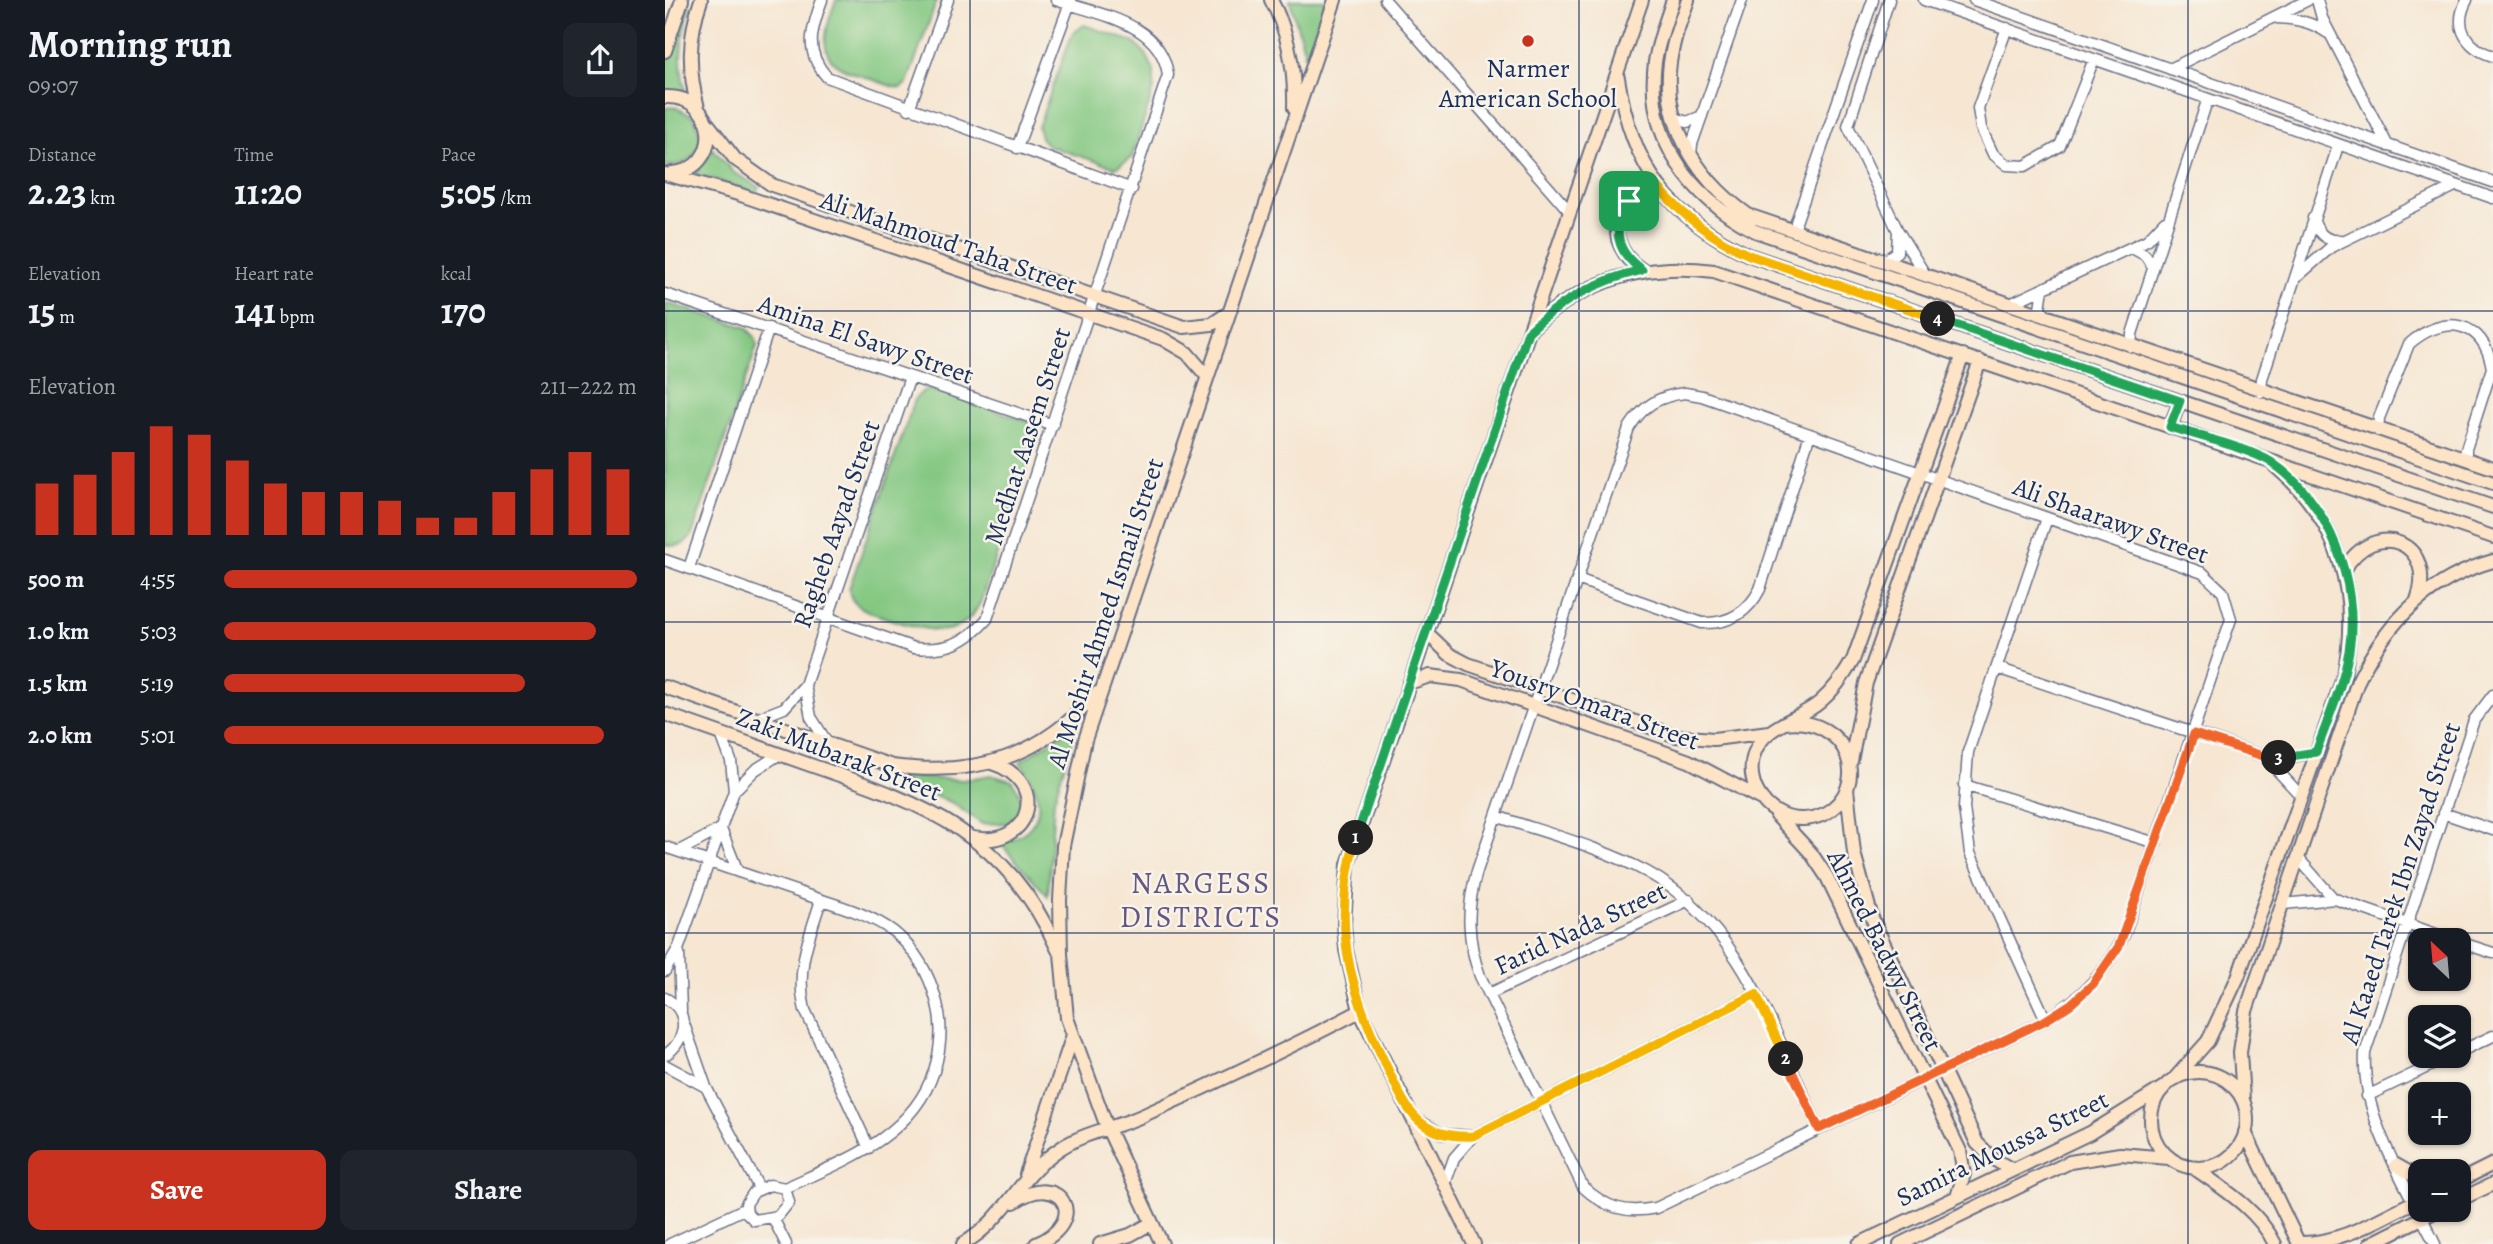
<!DOCTYPE html>
<html lang="en">
<head>
<meta charset="utf-8">
<style>
  body { margin:0; font-family:Alegreya,serif; background:#20242c; color:#f1f3f6; height:100vh; display:flex; flex-direction:column; font-size:26px; white-space:nowrap }
  * { box-sizing:border-box; margin:0 }
  p { font-size:23px; color:#9ea1a6 }
  .icon { flex:none; width:38px; height:38px; fill:none; stroke:currentColor; stroke-width:2; stroke-linecap:round; stroke-linejoin:round }
  .map { position:relative; flex:1; overflow:hidden }
  .panel { display:flex; flex-direction:column; background:#171b24; width:665px }
  .panel>* { flex:none }
  .needle { width:46px; rotate:334deg }
  .fabs { position:absolute; left:1743px; top:928px; display:grid; gap:14px }
  .fabs a { display:grid; place-items:center; width:63px; height:63px; border-radius:14px; background:#171b24; box-shadow:0 2px 5px #0004; font-size:35px }
  .pin { position:absolute; display:grid; place-items:center; width:60px; height:60px; color:#fff; margin:-30px; border-radius:14px; box-shadow:0 4px 10px #0006 }
  .km { position:absolute; width:35px; height:35px; margin:-18px; border-radius:50%; background:#222; color:#fff; font-size:19px; line-height:35px; text-align:center }
  .round { display:grid; place-items:center; flex:none; width:74px; height:74px; border-radius:14px; background:#20242c }
  .summary { display:flex; align-items:center; justify-content:space-between; height:119px; padding:0 28px }
  h1 { font-size:38px; font-weight:700; line-height:52px }
  .stats { display:grid; grid-template-columns:repeat(3,1fr); gap:10px; height:119px; padding:7px 28px }
  .stats div { display:grid; align-content:center }
  .stats b { font-size:35px; font-weight:700 }
  .stats small { font-size:19px; font-weight:400 }
  .stats p { font-size:19px }
  .chart { height:196px; padding:14px 28px }
  .chart p { display:flex; justify-content:space-between }
  .chart svg { width:100%; height:126px; margin-top:7px; stroke:#c8321e; stroke-width:6 }
  .cta { display:flex; gap:14px; margin-top:auto; padding:14px 28px }
  .cta a { flex:1; height:80px; border-radius:14px; background:#c8321e; color:#fff; font-size:28px; font-weight:700; line-height:80px; text-align:center }
  .cta a+a { background:#20242c; color:#f1f3f6 }
  ul { padding:0 28px; list-style:none; font-size:23px }
  li { display:grid; grid-template-columns:112px 84px 1fr; align-items:center; height:52px }
  li i { height:18px; border-radius:9px; background:#c8321e }
  main { display:flex; flex:1; min-height:0 }
  .map>svg:first-child { display:block }
  .green { fill:#83c781; stroke:#4f7b70; stroke-width:2 }
  .lines { fill:none; stroke-linecap:round; stroke-linejoin:round }
  .street-casing { stroke:#686f87; stroke-width:13 }
  .secondary-casing { stroke:#686f87; stroke-width:16 }
  .street { stroke:#fff; stroke-width:10 }
  .secondary { stroke:#fee4c6; stroke-width:12 }
  .split-1-casing { stroke:#fff; stroke-width:14 }
  .split-2-casing { stroke:#fff; stroke-width:14 }
  .split-3-casing { stroke:#fff; stroke-width:14 }
  .split-4-casing { stroke:#fff; stroke-width:14 }
  .split-5-casing { stroke:#fff; stroke-width:14 }
  .split-1 { stroke:#22a559; stroke-width:9 }
  .split-2 { stroke:#f5b400; stroke-width:9 }
  .split-3 { stroke:#f0652b; stroke-width:9 }
  .split-4 { stroke:#22a559; stroke-width:9 }
  .split-5 { stroke:#f5b400; stroke-width:9 }
  .grid { fill:none; stroke:#1b2f5e; stroke-width:2; stroke-opacity:0.55 }
  .poi-dot { fill:#c8321e; stroke:#f7f3e8; stroke-width:2.5 }
  .labels { text-anchor:middle; stroke-width:5; stroke-linejoin:round; paint-order:stroke }
  .poi-label { font-size:26px; fill:#1b2f5e; stroke:#f7f3e8 }
  .street-label { font-size:26px; fill:#1b2f5e; stroke:#f7f3e8 }
  .quarter-label { font-size:30px; letter-spacing:2px; fill:#645784; stroke:#f7f3e8 }
</style>
</head>
<body>
<main>
<section class="panel">
<div class="summary"><div><h1>Morning run</h1><p>09:07</p></div><a class="round"><svg class="icon" aria-label="share" viewBox="0 0 24 24"><path d="M12 15V3M7 8l5-5 5 5M5 13v7h14v-7"/></svg></a></div>
<div class="stats">
<div><p>Distance</p><b>2.23<small> km</small></b></div>
<div><p>Time</p><b>11:20</b></div>
<div><p>Pace</p><b>5:05<small> /km</small></b></div>
</div>
<div class="stats">
<div><p>Elevation</p><b>15<small> m</small></b></div>
<div><p>Heart rate</p><b>141<small> bpm</small></b></div>
<div><p>kcal</p><b>170</b></div>
</div>
<div class="chart"><p><span>Elevation</span>211–222 m</p>
<svg viewBox="0 0 160 44" preserveAspectRatio="none"><path d="M5 44V26M15 44V23M25 44V15M35 44V6M45 44V9M55 44V18M65 44V26M75 44V29M85 44V29M95 44V32M105 44V38M115 44V38M125 44V29M135 44V21M145 44V15M155 44V21"/></svg>
</div>
<ul>
<li><b>500 m</b>4:55<i style="width:100%"></i></li>
<li><b>1.0 km</b>5:03<i style="width:90%"></i></li>
<li><b>1.5 km</b>5:19<i style="width:73%"></i></li>
<li><b>2.0 km</b>5:01<i style="width:92%"></i></li>
</ul>
<div class="cta"><a>Save</a><a>Share</a></div>
</section>
<div class="map">
<svg width="1828" height="1244" viewBox="0 0 1828 1244">
  <rect width="100%" height="100%" fill="#f7f3e8"/>
  <filter id="ink" filterUnits="userSpaceOnUse"><feTurbulence type="fractalNoise" baseFrequency=".0143" numOctaves="2"/><feDisplacementMap in="SourceGraphic" scale="14" xChannelSelector="R" yChannelSelector="G"/><feConvolveMatrix kernelMatrix="1 2 1 2 8 2 1 2 1" color-interpolation-filters="sRGB"/></filter>
  <filter id="wash" filterUnits="userSpaceOnUse"><feTurbulence type="fractalNoise" baseFrequency=".00686" numOctaves="4" result="noise"/><feDisplacementMap in="SourceGraphic" scale="28" xChannelSelector="R" yChannelSelector="G"/><feGaussianBlur stdDeviation="1.57" result="paint"/><feColorMatrix in="noise" values="0 0 0 0 0 0 0 0 0 0 0 0 0 0 0 0 0 1.4 0 .05"/><feComposite in="paint" operator="in"/></filter>
  <g filter="url(#wash)">
    <rect width="100%" height="100%" fill="#f6e6d2"/>
    <!-- green -->
    <path class="green" d="M171,0h101l-30,83 -6,5 -7,-1c-58,-21 -85,-18 -58,-87z
      M625,0h35l-19,57 -16,-56z
      M20,5h5c-8,30 -14,59 -3,89l-22,-2v-26z
      M419,25l49,17 13,12 8,16v18l-22,69 -16,11 -67,-22 -8,-8 -3,-11 34,-93z
      M10,107l19,10 7,21c-5,20 -16,29 -36,28v-58z
      M48,149l20,23 26,15 -3,6 -60,-19z
      M1,303l79,24 10,10 2,9 -65,189c-6,11 -15,13 -27,9z
      M268,389l94,32 7,7 3,10 -57,165c-7,14 -17,24 -33,27 -16,3 -78,-15 -91,-26 -5,-4 -6,-9 -7,-15l66,-190 8,-8z
      M413,723l-24,76 -6,97 -48,-53c47,-12 47,-46 20,-81z
      M326,775l21,6c12,16 13,30 -4,42l-26,1 -30,-21 -49,-21 2,-5 58,3z"/>
  </g>
  <g filter="url(#ink)">
    <g class="lines">
      <!-- street casing -->
      <g class="street-casing">
        <path id="street" d="M157,0c-11,30 -18,52 5,77l305,112
          M720,0l185,212
          M1224,0l-41,126 50,105 28,45
          M1259,0l569,198
          M1309,0l519,182
          M1652,0l5,18 66,128
          M1802,0c-15,27 0,48 26,56
          M1612,18c20,1 34,4 51,15
          M1342,28l-29,80 3,20 12,26 14,11 18,1 35,-20 34,-87
          M1505,69l138,-69
          M244,109l39,-109
          M1010,118l12,4 15,-6
          M352,148l54,-148
          M1026,155l1,-11 50,-144
          M1648,218c4,15 13,24 28,22
          M1131,232v-10l77,-222
          M1467,248l13,7 8,12
          M1214,260l8,-1 10,-7 1,-20
          M1633,276l33,-29 124,-61
          M1378,289l-3,19 6,9
          M0,294l388,131
          M1343,305l139,-65 18,-19
          M1466,347l1,-13 75,-233
          M1596,392l1,-13 76,-233
          M1020,393l17,3 501,177 20,19 8,27 -107,316c-19,38 -42,63 -78,85l-390,188c-31,6 -50,0 -73,-21l-103,-211c-13,-36 -14,-68 -3,-105l152,-443c14,-22 29,-32 56,-35z
          M1713,431l1,-13 30,-74c34,-30 75,-25 83,24l-26,81v10
          M0,560l249,88c32,3 52,-5 73,-29l181,-544c-7,-53 -69,-60 -112,-75
          M24,568l80,-240
          M912,579l125,44c27,1 46,-10 58,-34l50,-155
          M1332,668l269,89h25l26,-5
          M140,685l6,32 17,27
          M91,719l28,-11 21,-23 105,-308
          M1601,758l35,38
          M1299,785l192,58
          M69,791l21,-21 25,-16
          M1778,813l50,17
          M831,816c49,17 105,31 151,56 95,52 128,164 172,257
          M0,847c45,15 91,31 136,46 31,11 66,19 93,39 22,18 36,44 43,71 6,23 4,46 -3,68 -22,67 -91,90 -149,117
          M14,851l42,-22 17,43
          M1634,859l35,40
          M156,900c-12,38 -26,70 -16,110l64,138
          M1618,904l52,-5 118,41
          M1794,942l34,11
          M14,953l2,58
          M0,971l14,-24 55,-156 -3,-30 -10,-27
          M824,994l200,-94
          M0,998c26,13 22,43 0,57
          M1381,1020l-76,-167 -6,-45 4,-56 79,-234
          M19,1024l22,63 53,101
          M1794,1052l34,-16
          M0,1065l41,22
          M1702,1096l86,-41
          M748,1117l29,17 31,2
          M780,1184l9,-26 19,-22 283,-142
          M105,1185l15,3 4,14 -11,14 -24,4 -7,-7 -1,-9 8,-12z
          M108,1218l13,26
          M5,1244l76,-36
          M1770,1244c-28,-58 -74,-126 -70,-191l109,-333 19,-25"/>
      </g>
      <!-- secondary casing -->
      <g class="secondary-casing">
        <path id="secondary" d="M606,0c18,33 24,70 23,108
          M1008,0c-7,20 -15,41 -18,62 -10,77 36,136 100,169l738,252
          M1023,0c-5,15 -12,31 -15,47 -17,68 21,130 75,168l745,253
          M0,51l17,-51
          M953,78c13,87 51,140 131,177l744,252
          M0,97c55,-2 58,73 7,76
          M33,108c-10,-38 -10,-71 3,-108
          M43,124l27,35 37,26 412,142 28,-3 15,-10
          M0,174l73,20 425,145 24,14 19,22
          M977,270c-40,-27 -30,-71 16,-83
          M866,329c52,-49 113,-67 183,-58l779,266
          M1505,427l10,-26
          M1679,570c31,-54 94,-27 73,30
          M762,633l22,21 19,10 208,72 38,3 55,-7
          M744,683l21,-7 31,4 228,81 70,37
          M0,687l227,79c84,11 148,-8 205,-73
          M0,714c50,18 101,35 151,53 112,38 190,68 242,183
          M1120,723c64,-8 88,64 39,91 -13,6 -29,7 -42,1 -32,-14 -43,-59 -12,-83 15,-12 35,-17 50,-30 14,-12 24,-26 33,-42l110,-305
          M1186,761l15,-78 114,-322
          M1182,789l7,64 18,65 105,225 16,16 20,11
          M1112,816l34,37 16,24 133,274 4,23 -7,23
          M308,838c59,11 77,-57 19,-75
          M1486 1120a48 48 0 1 1 96 0a48 48 0 1 1-96 0Z
          M1511,1077l32,-36 30,-64 106,-302c16,-81 -5,-156 -69,-209
          M1578,1101l-3,-49 6,-41 112,-330c28,-58 71,-102 135,-120
          M1580,1132l54,112
          M1731,1165l24,14
          M1529,1168c30,21 64,42 81,76
          M361,1174l47,-139
          M1794,1181l34,-17
          M1794,1200l34,-16
          M349,1202c47,-33 77,19 22,42
          M1634,1243c44,1 82,-26 121,-44
          M298,1244c44,-26 56,-69 98,-96 26,-17 56,-20 83,-33 73,-33 146,-67 216,-104
          M435,1244l30,-9 22,-12
          M497,1244l-55,-117 -40,-109 -6,-64 -1,-54 3,-54 22,-106 250,-740
          M809,1244l-114,-233 -14,-61 -2,-26 4,-60 294,-864
          M1194,1244l231,-111 74,-46
          M1235,1244l170,-82 50,-8 49,4
          M1705,1244l70,-35"/>
      </g>
      <!-- street -->
      <use href="#street" class="street"/>
      <!-- secondary -->
      <use href="#secondary" class="secondary"/>
    </g>
  </g>
  <g class="lines" filter="url(#ink)">
    <!-- split-1 casing -->
    <g class="split-1-casing">
      <path id="split-1" d="M691,838l172,-506c34,-32 68,-51 114,-62 -26,-18 -31,-42 -13,-69"/>
    </g>
    <!-- split-2 casing -->
    <g class="split-2-casing">
      <path id="split-2" d="M691,838c-25,83 -8,148 28,223 22,46 31,78 89,75l283,-142 30,65"/>
    </g>
    <!-- split-3 casing -->
    <g class="split-3-casing">
      <path id="split-3" d="M1121,1059l33,70 227,-109 25,-16 22,-20 26,-38 75,-212 72,23 13,1"/>
    </g>
    <!-- split-4 casing -->
    <g class="split-4-casing">
      <path id="split-4" d="M1273,319l242,82 -10,26c25,8 81,22 101,35 58,39 89,121 78,189 -6,34 -21,68 -33,101l-37,6"/>
    </g>
    <!-- split-5 casing -->
    <g class="split-5-casing">
      <path id="split-5" d="M964,201l13,-10 16,-4c27,31 54,51 91,68l189,64"/>
    </g>
    <!-- split-1 -->
    <use href="#split-1" class="split-1"/>
    <!-- split-2 -->
    <use href="#split-2" class="split-2"/>
    <!-- split-3 -->
    <use href="#split-3" class="split-3"/>
    <!-- split-4 -->
    <use href="#split-4" class="split-4"/>
    <!-- split-5 -->
    <use href="#split-5" class="split-5"/>
  </g>
  <!-- grid -->
  <path class="grid" d="M305,0v1244M609,0v1244M914,0v1244M1219,0v1244M1523,0v1244M0,311h1828M0,622h1828M0,933h1828"/>
  <!-- markers -->
  <circle class="poi-dot" cx="863" cy="41" r="7"/>
  <g class="labels">
    <!-- poi labels -->
    <g class="poi-label">
      <text x="863" y="77">Narmer<tspan x="863" dy="30">American School</tspan></text>
    </g>
    <!-- street labels -->
    <g class="street-label">
      <text transform="translate(284 242) rotate(19)" y="9">Ali Mahmoud Taha Street</text>
      <text transform="translate(201 339) rotate(19)" y="9">Amina El Sawy Street</text>
      <text transform="translate(362 436) rotate(-72)" y="9">Medhat Aasem Street</text>
      <text transform="translate(1446 520) rotate(20)" y="9">Ali Shaarawy Street</text>
      <text transform="translate(171 524) rotate(-71)" y="9">Ragheb Aayad Street</text>
      <text transform="translate(440 613) rotate(-72)" y="9">Al Moshir Ahmed Ismail Street</text>
      <text transform="translate(930 704) rotate(20)" y="9">Yousry Omara Street</text>
      <text transform="translate(174 754) rotate(21)" y="9">Zaki Mubarak Street</text>
      <text transform="translate(1735 883) rotate(-72)" y="9">Al Kaaed Tarek Ibn Zayad Street</text>
      <text transform="translate(915 928) rotate(-25)" y="9">Farid Nada Street</text>
      <text transform="translate(1220 950) rotate(63)" y="9">Ahmed Badwy Street</text>
      <text transform="translate(1337 1148) rotate(-26)" y="9">Samira Moussa Street</text>
    </g>
    <!-- quarter labels -->
    <g class="quarter-label">
      <text x="536" y="893">NARGESS<tspan x="536" dy="34">DISTRICTS</tspan></text>
    </g>
  </g>
</svg>
<div class="fabs">
<a><svg class="needle" viewBox="-14 -14 28 28"><path d="M0-13l5 13h-10z" fill="#e53935"/><path d="M0 13l5-13h-10z" fill="#9ea1a6"/></svg></a>
<a><svg class="icon" aria-label="layers" viewBox="0 0 24 24"><path d="M12 4l9 5-9 5-9-5zM3 14l9 5 9-5"/></svg></a>
<a>+</a>
<a>−</a>
</div>
<div class="pin" style="left:964px;top:201px;background:#1e9e55"><svg class="icon" aria-label="arrive" viewBox="0 0 24 24"><path d="M6 21V4h12l-3 4 3 4H6"/></svg></div>
<b class="km" style="left:691px;top:838px">1</b>
<b class="km" style="left:1121px;top:1059px">2</b>
<b class="km" style="left:1614px;top:758px">3</b>
<b class="km" style="left:1273px;top:319px">4</b>
</div>
</main>
</body>
</html>
